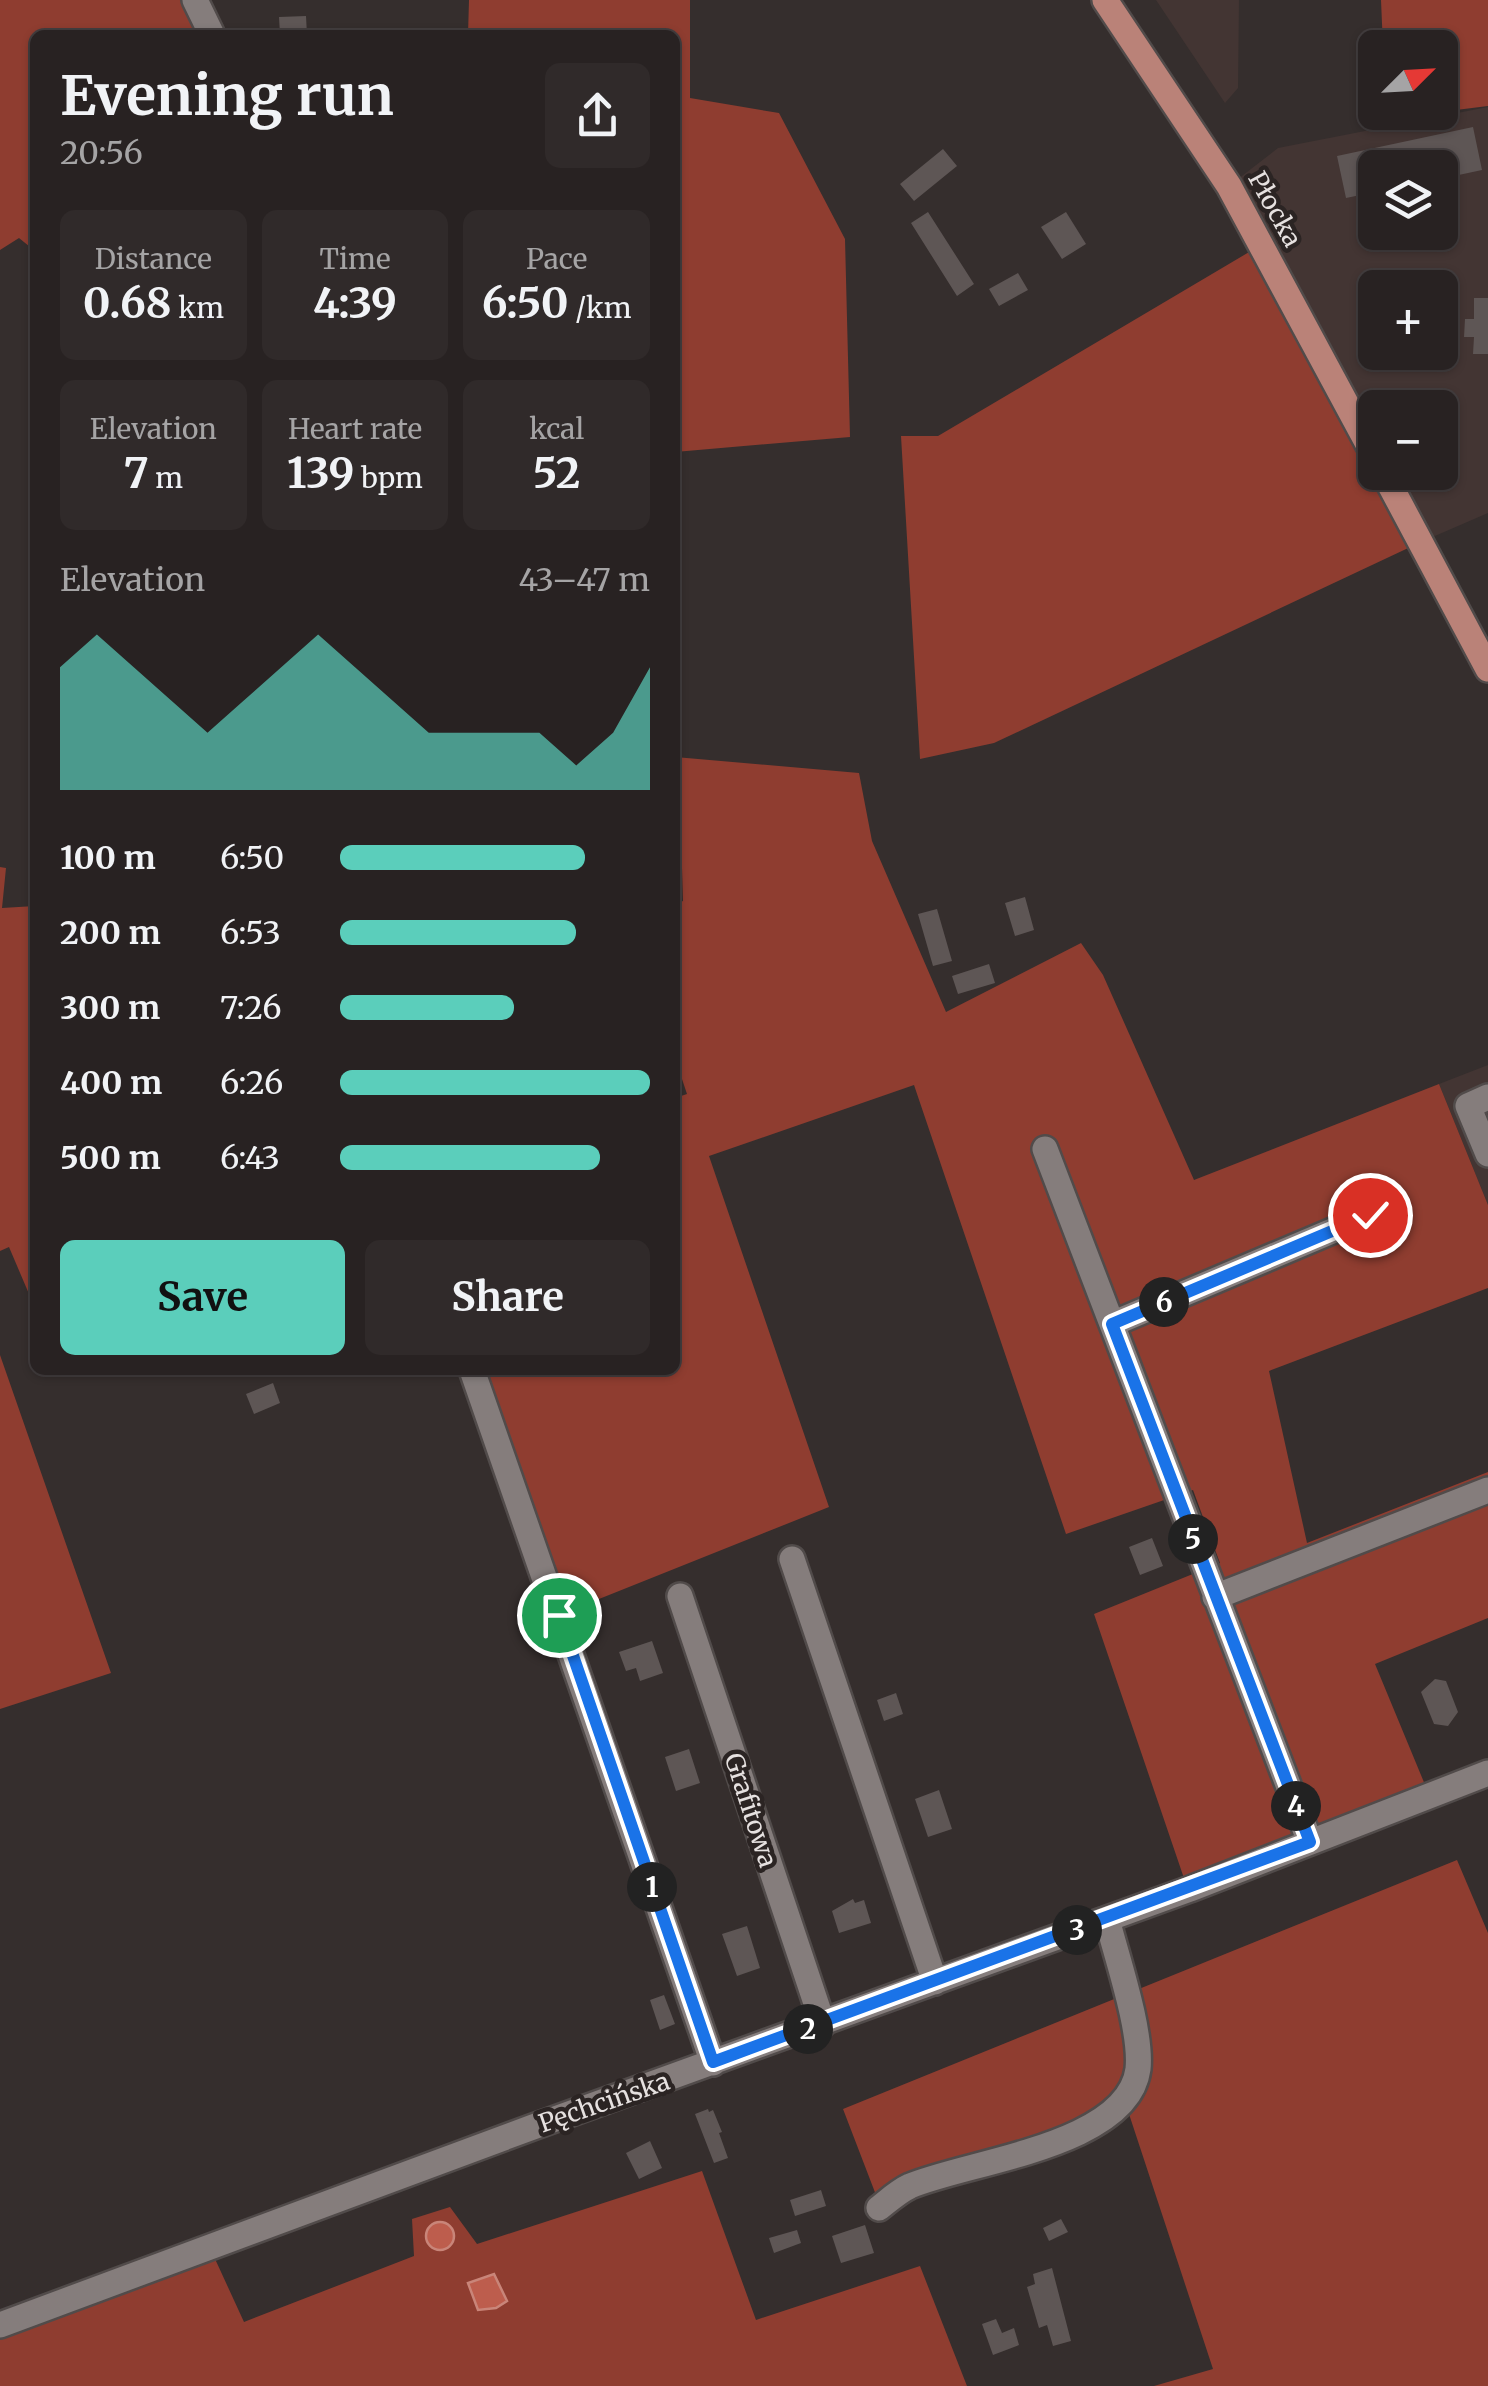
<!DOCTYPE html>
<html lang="en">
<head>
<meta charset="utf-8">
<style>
  body { margin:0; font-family:Merriweather,serif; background:#302a2a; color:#f1f3f6; height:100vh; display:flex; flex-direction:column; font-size:38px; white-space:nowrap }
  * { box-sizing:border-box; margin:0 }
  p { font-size:32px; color:#a5a4a5 }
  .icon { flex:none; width:55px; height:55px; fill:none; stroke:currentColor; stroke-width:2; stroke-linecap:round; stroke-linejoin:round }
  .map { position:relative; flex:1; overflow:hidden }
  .details { position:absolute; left:30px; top:30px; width:650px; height:1345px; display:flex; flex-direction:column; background:#282222; border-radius:15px; box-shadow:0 2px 8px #0004,0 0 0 2px #443f40 }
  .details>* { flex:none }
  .needle { width:65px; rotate:66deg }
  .buttons { position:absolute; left:1358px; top:30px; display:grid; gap:20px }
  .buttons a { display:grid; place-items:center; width:100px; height:100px; border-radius:15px; background:#282222; box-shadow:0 2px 8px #0004,0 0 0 2px #443f40; font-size:50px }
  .pin { position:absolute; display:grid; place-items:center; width:85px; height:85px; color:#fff; margin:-42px; border:5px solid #fff; border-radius:50%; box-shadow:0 2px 10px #0007 }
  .km { position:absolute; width:50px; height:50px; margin:-25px; border-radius:50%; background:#222; color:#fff; font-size:28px; line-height:50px; text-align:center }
  .round { display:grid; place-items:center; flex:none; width:105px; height:105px; border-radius:15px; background:#302a2a }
  .overview { display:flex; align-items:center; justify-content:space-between; height:170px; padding:0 30px }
  h1 { font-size:55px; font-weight:700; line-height:75px }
  .figures { display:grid; grid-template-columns:repeat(3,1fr); gap:15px; height:170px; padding:10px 30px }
  .figures div { display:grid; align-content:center; border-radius:15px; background:#302a2a; text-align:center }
  .figures b { font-size:42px; font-weight:700 }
  .figures small { font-size:28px; font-weight:400 }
  .figures p { font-size:28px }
  .chart { height:280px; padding:20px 30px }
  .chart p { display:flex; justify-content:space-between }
  .chart svg { width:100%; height:180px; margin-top:10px; fill:#5bcebb; opacity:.7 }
  .primary-button { display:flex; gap:20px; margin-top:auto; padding:20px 30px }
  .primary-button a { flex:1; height:115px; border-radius:15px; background:#5bcebb; color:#111; font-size:40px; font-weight:700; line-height:115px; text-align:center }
  .primary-button a+a { background:#302a2a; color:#f1f3f6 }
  ul { padding:0 30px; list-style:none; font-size:32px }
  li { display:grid; grid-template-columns:160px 120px 1fr; align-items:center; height:75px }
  li i { height:25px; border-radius:12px; background:#5bcebb }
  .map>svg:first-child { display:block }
  .built { fill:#433533; fill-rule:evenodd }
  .green { fill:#8f3d30 }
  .water { fill:#bd5d4d; stroke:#c98579; stroke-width:2.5 }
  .building { fill:#5e5655 }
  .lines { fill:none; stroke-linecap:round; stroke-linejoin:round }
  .minor-casing { stroke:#514b4a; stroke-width:30 }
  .major-casing { stroke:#514b4a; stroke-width:30 }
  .minor { stroke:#857d7c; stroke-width:25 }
  .major { stroke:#ba8278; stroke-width:25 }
  .route-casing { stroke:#fff; stroke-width:20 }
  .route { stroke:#1a73e8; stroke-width:12 }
  .labels { text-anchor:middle; stroke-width:9; stroke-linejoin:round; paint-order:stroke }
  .street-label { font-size:25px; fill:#e6e1e0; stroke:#2b2423 }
</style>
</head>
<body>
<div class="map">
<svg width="1488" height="2386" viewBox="0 0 1488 2386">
  <rect width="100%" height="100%" fill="#352e2d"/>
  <!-- built -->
  <path class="built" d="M1156,0h83l-1,88 -13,15z
    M1488,107v406l-67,29 -38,-69 57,-1v-64h-65v49l-146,-271 49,-38zM1375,168h65v64h-65zM1375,288h65v64h-65z
    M1488,1065v140l-49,-121z"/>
  <!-- green -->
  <path class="green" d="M0,0h195l17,35h-177v216l-16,-13 -19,12z
    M469,0h221v98l89,15 66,126 5,198 -175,15v-417h-207z
    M1381,0h107v106l-48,6v-64l-57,-1z
    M1261,245l160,297 -427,201 -74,16 -19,-323h37z
    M675,757l184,16 13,68 74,171 135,-69 22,32 91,205 245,-96 49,121v83l-219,83 38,172 181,-71v146l-113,46 53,128 -240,98 -94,-276 126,-51 -27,-73 -127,44 -152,-449 -205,71 120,351 -270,108 -87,-245h203v-272l12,-4 -12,-36v-154l8,-3 -2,-66 -6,-3z
    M0,867l6,1 -4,40 33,-2v402l-26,-61 -9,4z
    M0,1355l111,318 -111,36z
    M1457,1860l31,73v453h-334l59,-17 -84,-255 -253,81 -33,-86z
    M702,2171l54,149 164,-54 47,120h-967v-61l210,-77 34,74 170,-66 -2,-37 38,-12 27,37z"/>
  <!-- water -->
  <path class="water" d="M426 2236a14 14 0 1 1 28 0a14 14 0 1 1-28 0Z
    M494,2274l13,27 -11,7 -18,2 -10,-27z"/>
  <!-- building -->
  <path class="building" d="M306,16l1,19h-27l-1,-18z
    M1473,127l9,43 -42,9v-11h-65v24l-29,6 -9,-42z
    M943,149l14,17 -43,35 -14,-17z
    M928,212l46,72 -17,12 -46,-73z
    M1066,212l20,32 -24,15 -21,-32z
    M1018,273l10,17 -29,16 -10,-17z
    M1474,298h14v56h-15l1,-17h-10l1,-18h9z
    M1025,897l9,33 -19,6 -10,-33z
    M937,909l15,52 -19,5 -15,-52z
    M989,964l6,19 -37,11 -6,-18z
    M273,1383l7,20 -26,11 -8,-20z
    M1152,1538l11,28 -23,9 -11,-28z
    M652,1641l11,32 -23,8 -4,-13 -10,3 -7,-19z
    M1435,1679l11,2 12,31 -10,14 -14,-2 -13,-32z
    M896,1693l7,21 -19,7 -7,-21z
    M689,1749l11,34 -24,8 -11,-34z
    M939,1790l13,39 -24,8 -13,-38z
    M853,1899l2,4 9,-3 7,23 -32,10 -7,-22z
    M747,1926l13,42 -23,8 -15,-42z
    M664,1995l11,29 -15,6 -10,-30z
    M708,2109l1,3 4,-2 9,22 -3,1 9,25 -14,5 -19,-49z
    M650,2141l12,27 -23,11 -13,-26z
    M821,2190l5,16 -31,10 -5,-16z
    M1061,2219l7,13 -19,9 -6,-13z
    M865,2225l9,28 -33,10 -9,-27z
    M797,2230l4,13 -27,10 -5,-15z
    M1052,2268l19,73 -18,5 -6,-21 -8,3 -12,-41 8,-3 -2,-10z
    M996,2319l6,14 12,-5 5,17 -26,10 -11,-31z"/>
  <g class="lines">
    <!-- minor casing -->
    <g class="minor-casing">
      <path id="minor" d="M195,0l17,35
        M1488,1097l-20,9 20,48
        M1045,1149l265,693
        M1112,1324l258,-109
        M472,1370l241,693
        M792,1559l143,423
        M680,1596l143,428
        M1215,1597l273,-107
        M879,2208c10,-8 20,-17 31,-22 59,-25 218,-40 228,-117 4,-38 -21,-111 -31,-150
        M0,2325l533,-198 657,-238 298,-116"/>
    </g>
    <!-- major casing -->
    <g class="major-casing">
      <path id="major" d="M1105,0l124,186 146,271
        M1383,472l105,197"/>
    </g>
    <!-- minor -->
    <use href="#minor" class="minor"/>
    <!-- major -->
    <use href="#major" class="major"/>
  </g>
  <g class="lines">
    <!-- route casing -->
    <g class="route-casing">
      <path id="route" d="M559,1615l154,447 597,-220 -198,-518 258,-109"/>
    </g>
    <!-- route -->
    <use href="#route" class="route"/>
  </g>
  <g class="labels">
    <!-- street labels -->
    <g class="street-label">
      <text transform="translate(1275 209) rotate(61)" y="9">Płocka</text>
      <text transform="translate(751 1810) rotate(72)" y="9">Grafitowa</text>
      <text transform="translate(604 2102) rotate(-19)" y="9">Pęchcińska</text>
    </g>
  </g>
</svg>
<div class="buttons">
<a><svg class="needle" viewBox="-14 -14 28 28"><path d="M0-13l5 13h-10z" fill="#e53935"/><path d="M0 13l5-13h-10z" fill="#a5a4a5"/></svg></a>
<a><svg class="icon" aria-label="layers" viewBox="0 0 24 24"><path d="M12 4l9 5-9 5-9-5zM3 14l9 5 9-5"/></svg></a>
<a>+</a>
<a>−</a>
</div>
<div class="pin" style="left:559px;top:1615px;background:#1e9e55"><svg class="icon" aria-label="arrive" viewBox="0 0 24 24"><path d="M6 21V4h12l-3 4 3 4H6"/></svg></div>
<div class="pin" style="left:1370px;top:1215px;background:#d93025"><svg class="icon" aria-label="check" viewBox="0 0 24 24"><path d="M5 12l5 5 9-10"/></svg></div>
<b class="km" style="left:652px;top:1887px">1</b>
<b class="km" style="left:808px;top:2029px">2</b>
<b class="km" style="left:1077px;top:1930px">3</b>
<b class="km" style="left:1296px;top:1806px">4</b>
<b class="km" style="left:1193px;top:1539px">5</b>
<b class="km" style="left:1164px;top:1302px">6</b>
<section class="details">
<div class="overview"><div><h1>Evening run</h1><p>20:56</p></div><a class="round"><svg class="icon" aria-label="share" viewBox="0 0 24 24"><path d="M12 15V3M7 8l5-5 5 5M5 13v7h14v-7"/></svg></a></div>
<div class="figures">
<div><p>Distance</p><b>0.68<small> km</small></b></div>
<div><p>Time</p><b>4:39</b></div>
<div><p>Pace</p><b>6:50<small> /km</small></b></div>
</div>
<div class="figures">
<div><p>Elevation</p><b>7<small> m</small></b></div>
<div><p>Heart rate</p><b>139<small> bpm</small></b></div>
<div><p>kcal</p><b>52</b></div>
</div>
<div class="chart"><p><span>Elevation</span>43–47 m</p>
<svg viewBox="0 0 160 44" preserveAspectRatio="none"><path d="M0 44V14L10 6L20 14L30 22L40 30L50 22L60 14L70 6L80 14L90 22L100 30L110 30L120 30L130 30L140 38L150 30L160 14V44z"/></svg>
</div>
<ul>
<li><b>100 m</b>6:50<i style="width:79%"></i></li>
<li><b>200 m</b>6:53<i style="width:76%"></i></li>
<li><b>300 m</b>7:26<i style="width:56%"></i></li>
<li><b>400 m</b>6:26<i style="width:100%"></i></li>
<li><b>500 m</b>6:43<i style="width:84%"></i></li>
</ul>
<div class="primary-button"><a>Save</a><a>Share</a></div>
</section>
</div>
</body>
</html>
